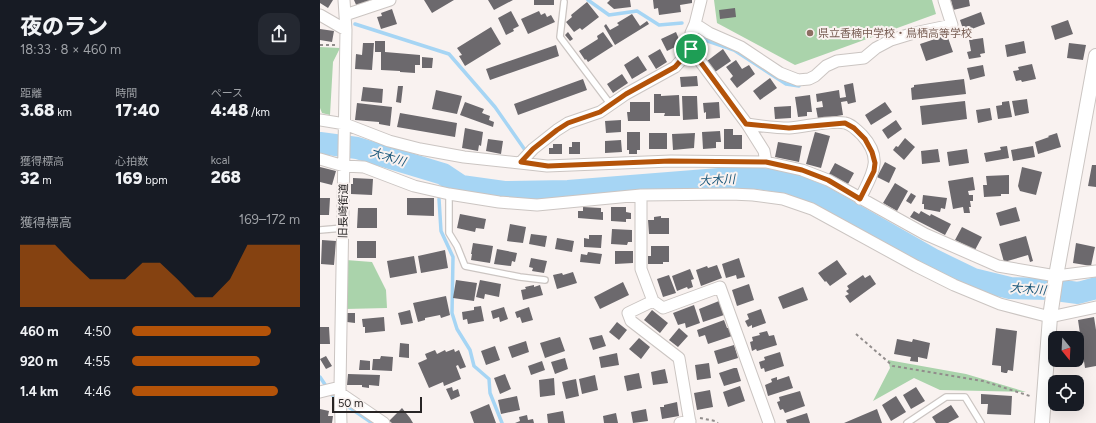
<!DOCTYPE html>
<html lang="ja">
<head>
<meta charset="utf-8">
<style>
  body { margin:0; font-family:Figtree,"Noto Sans JP",sans-serif; background:#242831; color:#f1f3f6; height:100vh; display:flex; flex-direction:column; font-size:15px; white-space:nowrap }
  * { box-sizing:border-box; margin:0 }
  p { font-size:13px; color:#9ea1a6 }
  .icon { flex:none; width:22px; height:22px; fill:none; stroke:currentColor; stroke-width:2; stroke-linecap:round; stroke-linejoin:round }
  .map { position:relative; flex:1; overflow:hidden }
  .sheet { display:flex; flex-direction:column; background:#171b24; width:320px }
  .sheet>* { flex:none }
  .needle { width:26px; rotate:162deg }
  .controls { position:absolute; left:728px; top:331px; display:grid; gap:8px }
  .controls a { display:grid; place-items:center; width:36px; height:36px; border-radius:8px; background:#171b24; box-shadow:0 4px 16px #0002; font-size:20px }
  .scale { position:absolute; left:12px; bottom:10px; width:90px; box-sizing:border-box; padding-left:4px; border:2px solid #282525; border-top:0; font-size:11px; line-height:14px; white-space:nowrap; color:#282525; -webkit-text-stroke:3px #f9f2f0; paint-order:stroke }
  .pin { position:absolute; display:grid; place-items:center; width:34px; height:34px; color:#fff; margin:-17px; border:2px solid #fff; border-radius:50%; box-shadow:0 1px 4px #0007 }
  .round { display:grid; place-items:center; flex:none; width:42px; height:42px; border-radius:12px; background:#242831 }
  .summary { display:flex; align-items:center; justify-content:space-between; height:68px; padding:0 20px }
  h1 { font-size:22px; font-weight:800; line-height:30px }
  .metrics { display:grid; grid-template-columns:repeat(3,1fr); gap:6px; height:68px; padding:4px 20px }
  .metrics div { display:grid; align-content:center }
  .metrics b { font-size:17px; font-weight:800 }
  .metrics small { font-size:11px; font-weight:400 }
  .metrics p { font-size:11px }
  .chart { height:112px; padding:8px 20px }
  .chart p { display:flex; justify-content:space-between }
  .chart svg { width:100%; height:72px; margin-top:4px; fill:#b45309; opacity:.7 }
  ul { padding:0 20px; list-style:none; font-size:13px }
  li { display:grid; grid-template-columns:64px 48px 1fr; align-items:center; height:30px }
  li i { height:10px; border-radius:5px; background:#b45309 }
  main { display:flex; flex:1; min-height:0 }
  .map>svg:first-child { display:block }
  .green { fill:#aad3ab }
  .lines { fill:none; stroke-linecap:round; stroke-linejoin:round }
  .stream { stroke:#a6d5f4; stroke-width:3.5 }
  .river { stroke:#a6d5f4; stroke-width:22 }
  .building { fill:#6c696d }
  .service-casing { stroke:#cbc5c2; stroke-width:8 }
  .minor-casing { stroke:#cbc5c2; stroke-width:13 }
  .tertiary-casing { stroke:#cbc5c2; stroke-width:16 }
  .path { stroke:#928d8c; stroke-width:2; stroke-dasharray:3 3; stroke-linecap:butt }
  .service { stroke:#fff; stroke-width:5.5 }
  .minor { stroke:#fff; stroke-width:11 }
  .tertiary { stroke:#fff; stroke-width:14 }
  .route-casing { stroke:#fff; stroke-width:8 }
  .route { stroke:#b45309; stroke-width:5 }
  .education-dot { fill:#8d6e63; stroke:#f9f2f0; stroke-width:1.5 }
  .labels { text-anchor:middle; stroke-width:4; stroke-linejoin:round; paint-order:stroke }
  .education-label { font-size:11px; fill:#785e54; stroke:#f9f2f0; text-anchor:start }
  .street-label { font-size:11px; fill:#282525; stroke:#f9f2f0 }
  .water-label { font-size:12px; font-style:italic; fill:#185679; stroke:#f9f2f0 }
</style>
</head>
<body>
<main>
<section class="sheet">
<div class="summary"><div><h1>夜のラン</h1><p>18:33 · 8 × 460 m</p></div><a class="round"><svg class="icon" aria-label="share" viewBox="0 0 24 24"><path d="M12 15V3M7 8l5-5 5 5M5 13v7h14v-7"/></svg></a></div>
<div class="metrics">
<div><p>距離</p><b>3.68<small> km</small></b></div>
<div><p>時間</p><b>17:40</b></div>
<div><p>ペース</p><b>4:48<small> /km</small></b></div>
</div>
<div class="metrics">
<div><p>獲得標高</p><b>32<small> m</small></b></div>
<div><p>心拍数</p><b>169<small> bpm</small></b></div>
<div><p>kcal</p><b>268</b></div>
</div>
<div class="chart"><p><span>獲得標高</span>169–172 m</p>
<svg viewBox="0 0 160 44" preserveAspectRatio="none"><path d="M0 44V6L10 6L20 6L30 17L40 27L50 27L60 27L70 17L80 17L90 27L100 38L110 38L120 27L130 6L140 6L150 6L160 6V44z"/></svg>
</div>
<ul>
<li><b>460 m</b>4:50<i style="width:83%"></i></li>
<li><b>920 m</b>4:55<i style="width:76%"></i></li>
<li><b>1.4 km</b>4:46<i style="width:87%"></i></li>
</ul>
</section>
<div class="map">
<svg width="776" height="423" viewBox="0 0 776 423">
  <rect width="100%" height="100%" fill="#f9f2f0"/>
  <!-- green -->
  <path class="green" d="M394,0h218l4,14 -141,51 -78,-42z
    M0,47l20,1 -7,14 -3,53 -8,-2 -2,-5z
    M26,260l26,2 14,28 1,18 -42,1z
    M568,360l78,14 60,18 -86,-2 -26,-12 -41,23 17,-33z"/>
  <g class="lines">
    <!-- stream -->
    <path class="stream" d="M268,0l21,15 28,-4 22,14 23,-2
      M35,24l94,30 46,53 30,43
      M376,37l38,13 52,34 13,2
      M119,199l2,32 12,26 -1,56 5,16 13,21 4,16 15,13 1,14 12,30
      M0,377l12,18 6,4
      M23,403l29,20"/>
    <!-- river -->
    <path class="river" d="M0,143l37,5 86,26 18,12 43,6 64,-1 151,-12 37,-1 33,5 33,13 112,64 39,19 37,9 38,1 30,4 18,-5"/>
  </g>
  <!-- building -->
  <path class="building" d="M0,0h13l-5,8 -8,-5z
    M34,0h20l-17,7z
    M104,0h30l-22,13z
    M168,0h25l-19,10z
    M214,0h20v5h-20z
    M290,0h20l1,7 -17,2 -7,-6z
    M333,0h39v3l-12,2 1,7 -22,3 -1,-7 -4,1z
    M631,0h18l1,6 -17,4z
    M267,2l12,15 -17,13 -2,-2 -6,4 -8,-10 6,-5 -1,-2z
    M415,8l1,9 -16,2 -1,-9z
    M72,9l5,15 -16,5 -4,-12 5,-1 -1,-3z
    M191,11l8,15 -6,3 1,2 -8,4 -8,-17z
    M219,11l2,4 4,-2 2,4 4,-2 4,7 -27,12 -7,-15z
    M661,12l4,12 -21,8 -4,-12z
    M312,14l8,12 7,-5 2,3 -34,21 -11,-19 2,-2 4,6 9,-5 -2,-2z
    M748,20l5,14 -18,6 -4,-14z
    M171,27l10,17 -36,22 -6,-10 3,-1 -5,-7z
    M0,29l14,2 -2,11 -12,-2z
    M248,32l5,7 -3,2 -5,-6z
    M283,32l10,14 -25,16 -2,-3 -1,1 -6,-9 19,-12 -1,-3z
    M356,32l5,12 -14,7 -6,-12z
    M627,35l6,17 -27,9 -6,-17z
    M663,38l2,15 -5,1 1,3 -12,2 -2,-7 4,-1 -2,-11z
    M55,41h10v11l35,3v10h-5v8l-15,-1v-1l-19,-1v-18h-6z
    M704,41l2,12 -19,4 -2,-12z
    M43,43h11l-2,27 -17,-1 1,-15 6,1z
    M749,43l17,2 -3,15 -16,-2z
    M236,45l3,11 -69,24 -4,-11z
    M340,49l7,13 -11,7 -8,-13z
    M403,49l8,12 -16,11 -8,-11z
    M318,56l9,14 -15,9 -8,-14z
    M102,57l11,1 -1,10h-10z
    M416,60l6,9 7,-4 6,9 -18,14 -7,-9 3,-3 -7,-9z
    M712,64l4,15 -14,3 -1,-2 -5,1 -3,-10 6,-1 -1,-3z
    M663,65l2,11 -15,4 -3,-12z
    M302,74l6,9 -15,10 -6,-9z
    M377,76l1,10 -17,1 -1,-10z
    M450,78l7,10 -17,12 -7,-9z
    M263,79l4,11 -69,25 -4,-11z
    M644,79l2,15 -54,6 -1,-12 3,-1v-2z
    M533,83l3,19 -8,2 -1,-3 -6,1 2,13 -25,4 -2,-11 7,-1 -1,-6 -5,1 -1,-8 23,-4 1,8 6,-1 -2,-12z
    M78,86h5l-2,17 -5,-1z
    M43,87l20,2 -1,14 -21,-2z
    M116,90l26,6 -5,18 -25,-5z
    M334,94h7v2l18,-1 1,21h-16l1,-3h-11z
    M490,95l2,17h-5v4l-9,1 -3,-20z
    M362,96h15l1,23 -15,1z
    M707,99l2,14 -14,3 -3,-15z
    M645,101l2,18 -45,6 -2,-19z
    M689,101l3,16 -14,2 -2,-13 6,-1v-3z
    M145,102l19,7 -2,4 8,3 -1,4 5,2 -1,5 -33,-12z
    M310,102h20v19h-22l-1,-9h3z
    M399,102l1,16 -14,1v-7l-2,1 -1,-10z
    M565,102l7,10 -21,13 -6,-10z
    M37,103l35,4 -2,19 -11,-2v-2l-24,-2z
    M471,106v12l-16,1 -1,-12z
    M670,108l2,12 -14,3 -2,-13z
    M80,113l57,10 -2,14 -58,-10z
    M301,120v12l-15,1 -1,-12z
    M576,120l6,9 -14,10 -6,-9z
    M145,128l18,4 -2,14 -2,-1 -1,6 -16,-3z
    M404,129h9v6h9v14h-18z
    M400,131l1,11h-5v6l-13,1 -1,-17z
    M307,132h13v18h-3v4h-8v-4h-2z
    M495,132l15,4 -9,32 -15,-4z
    M329,133h18v16h-18z
    M375,133l-1,15 -21,2 -1,-16z
    M737,133l4,14 -23,7 -3,-12 14,-5 -1,-1z
    M585,138l10,9 -11,13 -11,-10 3,-4 2,1z
    M168,139l15,2 -2,13 -15,-3z
    M301,140l1,12 -17,1v-12z
    M252,142h8v12h-11v-7h3z
    M458,142l24,4 -3,16 -24,-5z
    M233,144h9v10h-13v-6h4z
    M687,146l2,12 -23,4 -2,-9 17,-3 -1,-3z
    M713,146l2,11 -22,4 -2,-11z
    M618,149l2,13 -18,2 -1,-13z
    M647,149l2,14 -20,3 -2,-14z
    M565,162l11,6 -7,15 -12,-6z
    M515,163l19,10 -6,11 -19,-10z
    M772,165h4v22l-8,-1z
    M0,167l16,4 -4,14 -12,-3z
    M702,167l20,5 -6,23 -16,-4 -2,-5z
    M689,175v19h-8v2l-17,1 -1,-12h4l-1,-9z
    M653,177l2,13 -7,1 1,4h4v6h-3l1,6h-2l1,6h-6l-1,-6 -10,2 -5,-28z
    M33,178l20,1 -1,16 -21,-1v-10h2z
    M575,183l13,8 -11,20 -14,-8z
    M591,193l5,3 -5,8 -5,-3z
    M603,195l24,3 -2,11 -4,-1 -1,4 -16,-3v-5h-2z
    M0,198h10l-1,17h-9z
    M87,198h27v18l-27,-1z
    M263,207l18,1v4h2v8l-25,-2v-7h5z
    M291,207h15v5l5,1v6h-5v3l-15,-1z
    M696,207l4,14 -20,5 -4,-13z
    M38,208h19v20h-20z
    M594,211l5,3 2,-3 9,5 1,-2 20,10 -6,11 -35,-18z
    M140,214l26,5 -2,10 -8,-1 -1,4 -18,-4z
    M341,216v2h8v16h-20l-1,-14h6v-3z
    M190,224l16,3 -3,16 -16,-2z
    M642,227l20,10 -7,13 -20,-10z
    M292,229l20,1v12h-4l-1,3 -16,-1z
    M211,234l16,2 -2,11 -16,-3z
    M269,235h13l-1,13 -17,-1v-9l5,1z
    M706,236l7,25 -3,1 -2,-7 -24,7 -5,-18z
    M237,238l17,3 -2,11 -17,-3z
    M2,240l14,1 -2,24 -13,-1z
    M37,241h19v17h-19z
    M153,243l20,3 -3,17 -19,-3 1,-6h-1z
    M756,243l19,4 -4,19 -18,-3z
    M331,246h18v16h-6v2h-15v-8h3z
    M177,249l20,4 -2,9 -3,-1 -1,5 -17,-2z
    M125,250l3,18 -27,5 -3,-17z
    M295,251h18v12l-18,1z
    M268,252l14,2 -2,10 -20,-2 1,-8 6,1z
    M94,256l3,17 -27,5 -3,-17z
    M211,258l16,3 -3,12 -12,-2 1,-3 -4,-1z
    M419,258l6,19 -8,2 -1,-4 -10,3 -4,-14z
    M517,260l10,14 -17,12 -4,-5 -1,1 -7,-9z
    M397,265l5,13 -21,8 -5,-16 11,-4 1,2z
    M370,269l4,10 -3,1 2,7 -5,2 -1,-2 -10,4 -5,-15z
    M253,272l4,11 -20,6 -4,-14 9,-2 1,2z
    M349,275l7,18 -13,4 -6,-18z
    M543,275l2,3 5,-3 6,9 -26,19 -5,-7 4,-2 -3,-3 3,-2 -2,-3z
    M136,280l21,3 -3,18 -21,-3z
    M160,280l21,4 -2,13 -14,-3 -1,5 -8,-2z
    M303,282l6,13 -29,14 -6,-12z
    M429,284l5,16 -17,6 -5,-16z
    M214,285v2l6,-2 3,10 -20,5 -2,-10 5,-1 -1,-2z
    M483,287l5,13 -25,9 -5,-12z
    M126,296l4,19 -9,3 -1,-3 -15,3v2l-7,2 -5,-19z
    M399,301l5,14 -21,7 -4,-13z
    M374,305l6,18 -14,5 -1,-5 -7,2 -5,-12z
    M161,306l3,15 -16,3 -1,-5 -4,1 -1,-8 12,-2v-3z
    M184,307l4,12 -8,3 -1,-5 -6,2 -2,-8z
    M209,307l4,13 -11,3 -2,-6 -3,1 -2,-6z
    M441,309l5,14 -14,5v-3l-4,2 -3,-6 4,-2 -2,-5z
    M90,310l3,13 -12,2 -3,-12z
    M332,310l16,13 -8,10 -16,-13z
    M27,313h8v10l-8,-1z
    M64,317l1,14 -20,2v-6h-2l-1,-8z
    M774,317l2,13v36l-11,2 -7,-48z
    M404,320l3,8h2l3,8 -24,8 -3,-9 -6,2 -2,-7z
    M297,322l10,8 -8,10 -10,-8z
    M0,327h9l1,17h-10z
    M359,328l9,8 -10,11 -9,-7z
    M676,328l21,3 -4,40 -5,-1 -1,3h-2l-4,-1v-6l-9,-1z
    M447,331l2,5 5,-1 3,10 -20,6 -1,-2 -4,2 -2,-9 3,-1 -1,-4 8,-2 -1,-2z
    M282,335l4,11 -13,4 -4,-12z
    M240,337l5,14 -20,7 -5,-15z
    M319,338l11,9 -9,12 -12,-10z
    M577,339l15,3 1,-3 17,4 -3,16 -9,-2v5l-8,-1 1,-4 -17,-3z
    M206,341l3,11 -17,6 -4,-11z
    M80,343l9,1v14l-10,-1z
    M414,345l4,13 -20,6 -4,-13z
    M175,346l5,14 -14,5 -5,-14z
    M134,349l1,3 4,-2 7,17 -6,2 -2,-4 -2,1 5,13 -17,7 -1,-4 -14,6 -11,-25 9,-4 -2,-5 10,-4 2,4 8,-4 1,2z
    M460,352l4,14 -19,6 -1,-4 -3,1 -2,-7 6,-2 -1,-3z
    M297,353l2,12 -18,3 -2,-11z
    M6,356l6,10 -6,3 -6,-10z
    M61,356l12,1 -1,14 -20,-1 1,-11h7z
    M245,358l3,11 -13,5 -4,-12z
    M40,360l10,1v9h-11z
    M222,361l3,9 -14,5 -3,-9z
    M389,363l2,15 -14,2 -2,-15z
    M414,368h3l4,13 -17,5 -5,-13z
    M345,369l3,14 -15,2 -2,-13z
    M319,373l3,15 -15,3 -3,-15z
    M28,374l32,1 -1,11 -10,-1v3l-7,-1v-2h-15z
    M185,374l6,15 -11,5 -6,-16z
    M275,375l3,15 -16,4 -3,-15z
    M469,376l4,12 -25,8 -3,-11 7,-3 -1,-3 6,-2v3z
    M234,378l1,17 -15,2 -1,-17z
    M256,379l3,17 -13,3 -4,-17z
    M420,386l5,15 -17,6 -5,-15z
    M132,387l1,4 5,-2 2,7 -9,4 -5,-11z
    M596,387l9,14 -14,8 -8,-14z
    M390,390l3,17 -16,3 -3,-17z
    M480,391l5,15 -20,7 -2,-4 -3,1 -3,-8 3,-1 -1,-4z
    M661,394l31,2 -1,19 -24,-1 1,-10h-7z
    M197,396l3,14 -19,4 -3,-14z
    M576,396l10,16 -15,9 -9,-16z
    M357,402l2,14 -17,3 -2,-12h4v-2z
    M169,404l7,19h-22l-4,-11z
    M631,405l8,12 -11,6h-12l-4,-6z
    M82,408l8,10 3,5h-21l-3,-2z
    M0,409l9,2 -1,5h5l-1,7h-12z
    M326,409l2,12 -15,2 -2,-11z
    M557,409l5,14h-38z
    M243,411l2,12h-17l-1,-9z
    M296,413l2,10h-14l-1,-7z
    M487,413l3,10h-23l-1,-3z
    M207,415l1,5 5,-1 1,4h-19l5,-2 -1,-4z"/>
  <g class="lines">
    <!-- service casing -->
    <g class="service-casing">
      <path id="service" d="M244,2l-4,35 51,68
        M129,194v39l8,13 8,20 55,11 25,3
        M0,230l23,-2
        M587,423l39,-26h19l16,26"/>
    </g>
    <!-- minor casing -->
    <g class="minor-casing">
      <path id="minor" d="M381,0l-6,24 -4,9v16l56,75 17,27 2,11
        M0,15l26,15
        M25,15l45,-15
        M375,24l14,9 32,14 39,26 18,7 11,-1 6,-3 11,-10 11,-5 27,-3 12,-10 15,-8 23,-7 38,-8 -8,-25
        M0,120l25,4 44,17 31,8 44,8 83,9 124,-5 95,1 36,8 26,10 97,54 73,32 58,10 40,-5
        M427,124c14,2 28,4 42,4 15,-1 42,-8 56,-5 6,1 12,7 17,12 22,24 10,39 -2,64
        M0,159l24,7 20,1 50,19 35,8 50,8 38,3 104,-10 90,-1 22,1 30,4 29,10 104,57 38,19 46,19 50,13 46,-10
        M201,162l12,-13 24,-19 11,-7 32,-11 26,-18 49,-27 16,-18
        M321,195v74l12,32 10,7 57,-21 49,136
        M333,301l-25,12 3,8 48,37 11,65
        M0,392l20,-5
        M20,393l44,30
        M21,423l-1,-36 6,-357 -2,-30
        M360,423l10,-2"/>
    </g>
    <!-- tertiary casing -->
    <g class="tertiary-casing">
      <path id="tertiary" d="M722,423l8,-106 6,-41 40,-220"/>
    </g>
    <!-- path -->
    <path class="path" d="M0,45h15
      M536,334l37,32 90,15 47,15
      M380,418l15,3 3,2"/>
    <!-- service -->
    <use href="#service" class="service"/>
    <!-- minor -->
    <use href="#minor" class="minor"/>
    <!-- tertiary -->
    <use href="#tertiary" class="tertiary"/>
  </g>
  <g class="lines">
    <!-- route casing -->
    <g class="route-casing">
      <path id="route" d="M371,49l55,75 43,4 56,-5 9,5 11,11 7,13 3,11 -1,8 -14,28 -32,-19 -26,-10 -36,-8 -96,-1 -122,5 -27,-4 12,-13 24,-19 11,-7 32,-11 26,-18 49,-27z"/>
    </g>
    <!-- route -->
    <use href="#route" class="route"/>
  </g>
  <!-- markers -->
  <circle class="education-dot" cx="490" cy="33" r="4"/>
  <g class="labels">
    <!-- education labels -->
    <g class="education-label">
      <text x="498" y="37">県立香楠中学校・鳥栖高等学校</text>
    </g>
    <!-- street labels -->
    <g class="street-label">
      <text transform="translate(23 211) rotate(-89)" y="4">旧長崎街道</text>
    </g>
    <!-- water labels -->
    <g class="water-label">
      <text transform="translate(68 157) rotate(17)" y="4">大木川</text>
      <text transform="translate(397 180) rotate(-3)" y="4">大木川</text>
      <text transform="translate(708 289) rotate(5)" y="4">大木川</text>
    </g>
  </g>
</svg>
<div class="controls">
<a><svg class="needle" viewBox="-14 -14 28 28"><path d="M0-13l5 13h-10z" fill="#e53935"/><path d="M0 13l5-13h-10z" fill="#9ea1a6"/></svg></a>
<a><svg class="icon" aria-label="locate" viewBox="0 0 24 24"><circle cx="12" cy="12" r="6"/><path d="M12 2v4M12 18v4M2 12h4M18 12h4"/></svg></a>
</div>
<div class="scale">50 m</div>
<div class="pin" style="left:371px;top:49px;background:#1e9e55"><svg class="icon" aria-label="arrive" viewBox="0 0 24 24"><path d="M6 21V4h12l-3 4 3 4H6"/></svg></div>
</div>
</main>
</body>
</html>
